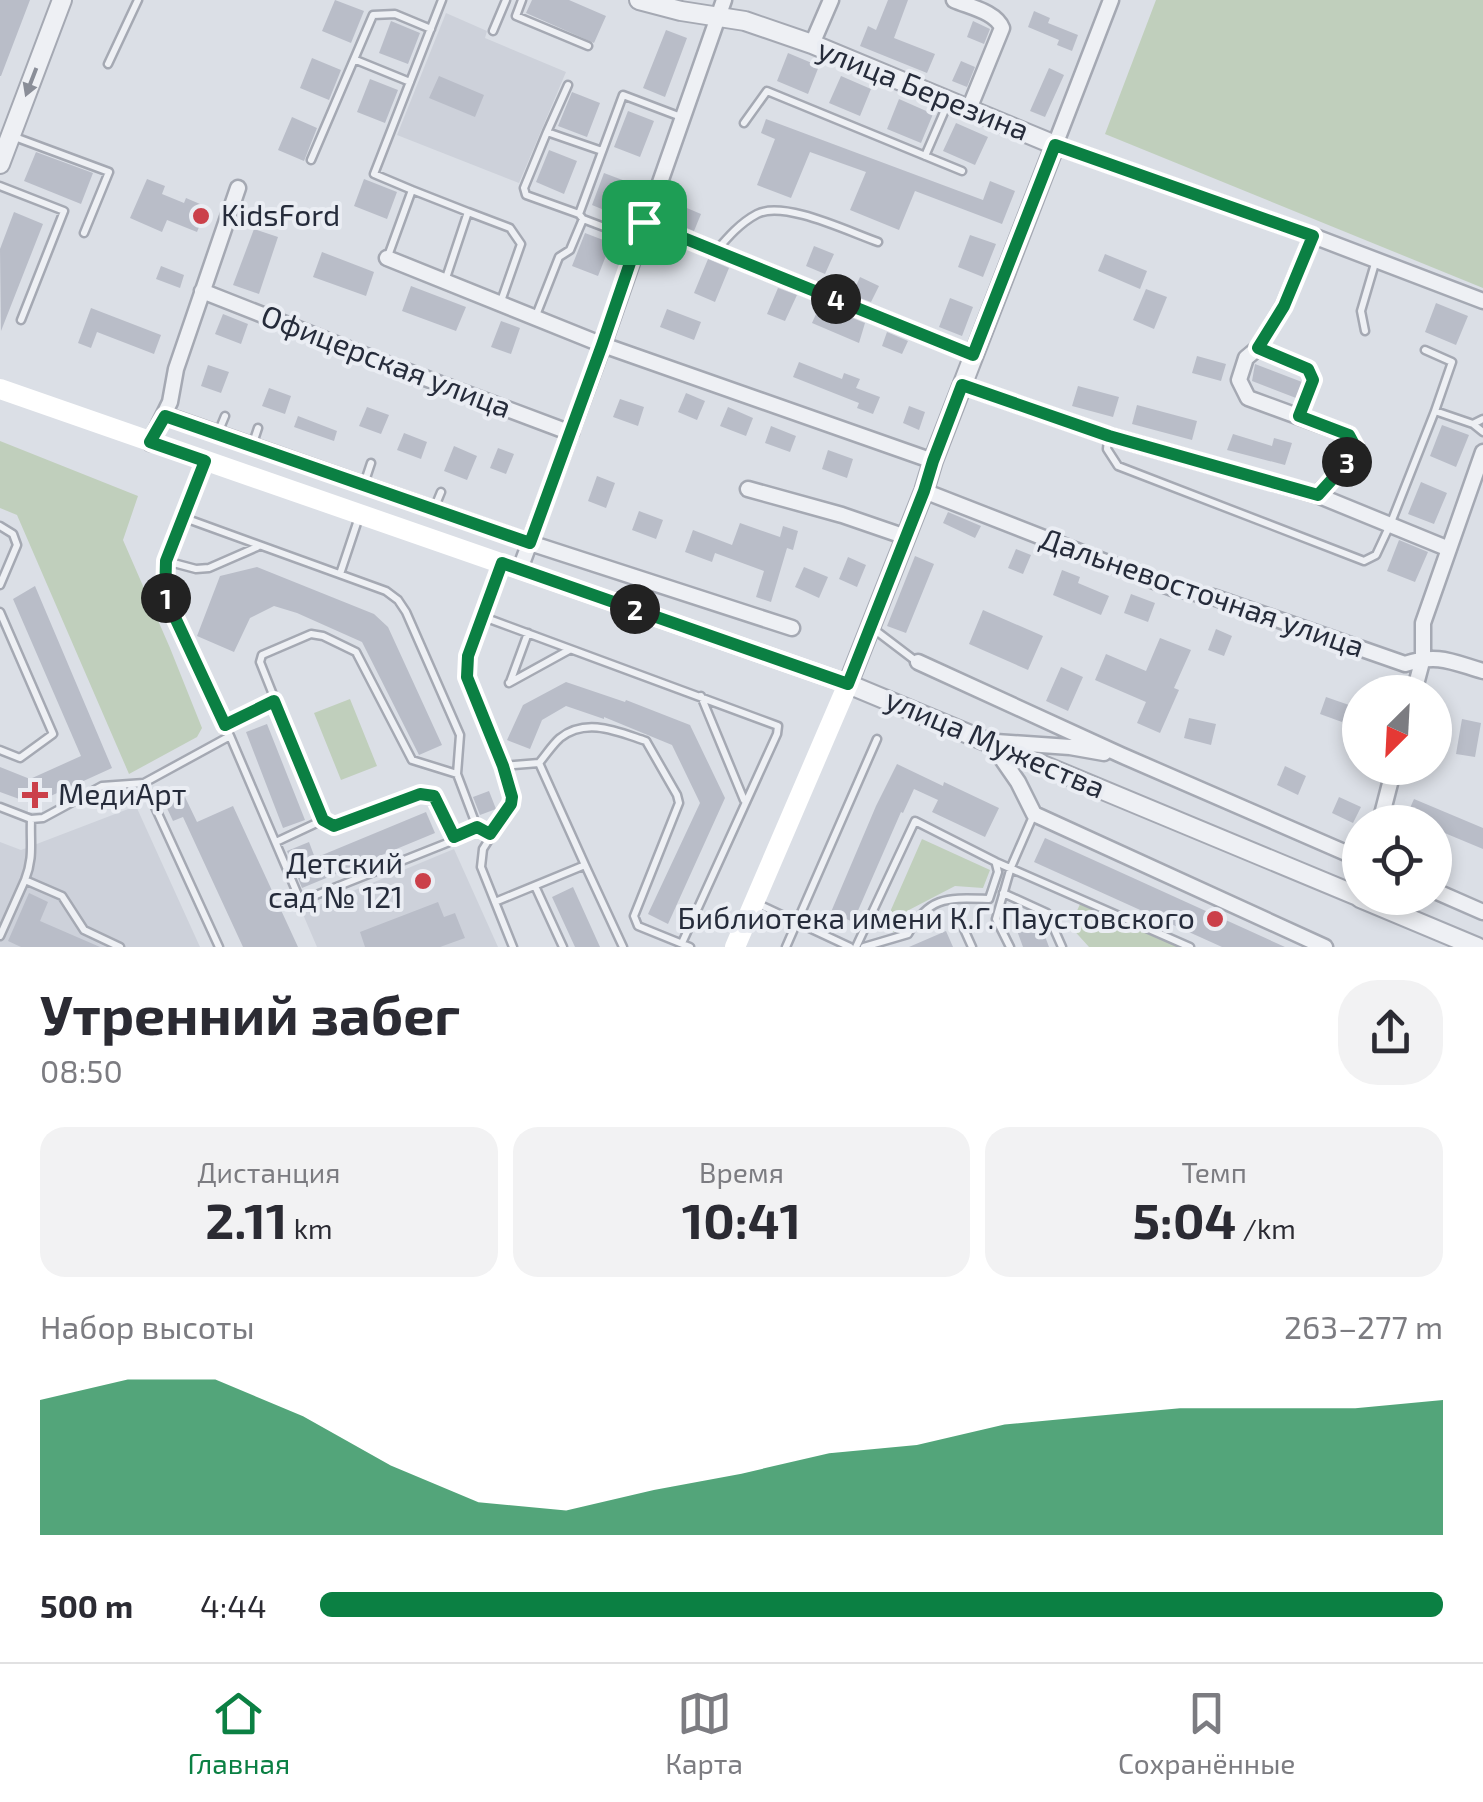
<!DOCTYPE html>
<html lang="ru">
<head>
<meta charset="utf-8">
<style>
  body { margin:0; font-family:"Exo 2",sans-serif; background:#f2f2f3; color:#2b2b33; height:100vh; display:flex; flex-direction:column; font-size:38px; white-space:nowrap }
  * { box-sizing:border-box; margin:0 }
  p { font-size:32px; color:#7c7c81 }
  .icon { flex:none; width:55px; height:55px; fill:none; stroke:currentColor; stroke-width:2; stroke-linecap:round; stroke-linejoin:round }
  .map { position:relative; height:947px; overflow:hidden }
  .side { display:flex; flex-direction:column; background:#fff; flex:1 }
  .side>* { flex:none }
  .needle { width:65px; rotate:204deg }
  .tools { position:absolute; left:1342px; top:675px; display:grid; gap:20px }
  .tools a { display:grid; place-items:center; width:110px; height:110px; border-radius:50%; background:#fff; box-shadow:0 5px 15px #0003; font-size:50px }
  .pin { position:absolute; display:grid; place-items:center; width:85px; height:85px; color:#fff; margin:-42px; border-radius:20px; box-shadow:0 5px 15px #0006 }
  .km { position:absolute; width:50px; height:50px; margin:-25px; border-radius:50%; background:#222; color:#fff; font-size:28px; line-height:50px; text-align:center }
  .round { display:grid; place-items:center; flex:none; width:105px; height:105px; border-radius:40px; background:#f2f2f3 }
  .overview { display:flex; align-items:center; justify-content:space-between; height:170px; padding:0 40px }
  h1 { font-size:55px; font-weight:700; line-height:75px }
  .figures { display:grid; grid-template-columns:repeat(3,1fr); gap:15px; height:170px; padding:10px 40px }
  .figures div { display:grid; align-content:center; border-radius:25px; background:#f2f2f3; text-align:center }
  .figures b { font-size:50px; font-weight:700 }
  .figures small { font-size:28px; font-weight:400 }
  .figures p { font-size:28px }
  .chart { height:280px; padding:20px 40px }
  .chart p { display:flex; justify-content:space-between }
  .chart svg { width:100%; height:180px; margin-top:10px; fill:#0b8043; opacity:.7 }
  ul { padding:0 40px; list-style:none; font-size:32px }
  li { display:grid; grid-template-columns:160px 120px 1fr; align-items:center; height:75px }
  li i { height:25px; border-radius:12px; background:#0b8043 }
  .tabs { display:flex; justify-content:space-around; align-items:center; height:140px; border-top:2px solid #e1e1e2; background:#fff; font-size:28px; color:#7c7c81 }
  .tabs a { display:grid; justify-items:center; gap:5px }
  .tabs .selected { color:#0b8043 }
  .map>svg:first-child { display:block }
  .built { fill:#cdd1da }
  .green { fill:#c0cfbc }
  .building { fill:#b9bdc8 }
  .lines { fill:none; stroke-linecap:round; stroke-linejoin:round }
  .service-casing { stroke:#a5a9b3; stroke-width:11 }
  .minor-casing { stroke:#a5a9b3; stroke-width:19 }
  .tertiary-casing { stroke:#a5a9b3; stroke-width:22 }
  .service { stroke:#eef0f4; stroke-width:6 }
  .minor { stroke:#eef0f4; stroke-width:14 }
  .tertiary { stroke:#eef0f4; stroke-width:18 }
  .secondary { stroke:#fff; stroke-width:20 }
  .oneway { fill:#8a8e98 }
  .route-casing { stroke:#fff; stroke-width:20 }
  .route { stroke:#0b8043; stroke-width:12 }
  .poi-dot { fill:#cb404a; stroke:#eaedf3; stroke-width:4 }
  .labels { text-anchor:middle; stroke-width:8; stroke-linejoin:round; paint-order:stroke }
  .street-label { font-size:30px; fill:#262c3b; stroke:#eaedf3 }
  .poi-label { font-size:30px; fill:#262c3b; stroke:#eaedf3; text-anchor:start }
</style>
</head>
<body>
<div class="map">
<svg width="1483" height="947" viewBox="0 0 1483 947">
  <rect width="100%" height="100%" fill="#dbdfe6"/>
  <!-- built -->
  <path class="built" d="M446,13l41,18 -2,7 81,34 -47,111 -122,-48z
    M136,806l64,141h-200v-105l21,8z
    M454,849l44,98h-181l-15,-35z"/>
  <!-- green -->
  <path class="green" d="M1156,0h327v288l-378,-154z
    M0,441l138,55 -15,44 47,108 32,80 -5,9 -68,37 -112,-259 -17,-7z
    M350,699l27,67 -36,14 -27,-67z
    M922,839l68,31 -7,18 -28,-2 -48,25 -11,22 -13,-5z
    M1081,902l97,45h-89l-19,-21z"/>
  <!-- building -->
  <path class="building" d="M0,0h30l-29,76h-1z
    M335,0l29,11 -13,32 -29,-12z
    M532,0h37l37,16 -12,27 -68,-30z
    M888,0h20l-14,38 41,16 -8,19 -67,-27 8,-20 8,4z
    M1034,11l16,7 -2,5 30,12 -6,16 -15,-6 2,-5 -31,-13z
    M391,21l29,12 -12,31 -29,-11z
    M973,21l17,8 -6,15 -17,-7z
    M666,30l21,8 -22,59 -22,-9z
    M788,53l31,13 -11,28 -31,-13z
    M312,58l29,12 -12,30 -29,-12z
    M961,61l14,6 -8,20 -15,-6z
    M1049,68l15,7 -19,42 -15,-6z
    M439,76l45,19 -9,22 -46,-19z
    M841,76l30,13 -11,27 -31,-13z
    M370,79l28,11 -13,33 -28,-11z
    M572,92l28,11 -13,34 -29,-11z
    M899,99l34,15 -12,29 -34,-14z
    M628,111l26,10 -14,36 -26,-10z
    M292,117l25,11 -13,33 -26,-11z
    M766,119l217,81 7,-19 25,10 -13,33 -87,-33 -16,39 -49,-20 16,-38 -56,-20 -19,46 -34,-13 18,-46 -14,-6z
    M956,123l32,14 -13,28 -32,-14z
    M549,150l28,11 -13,33 -28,-12z
    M36,152l57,21 -12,31 -57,-23z
    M604,173l29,11 -12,33 -29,-12z
    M147,179l18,7 -3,8 22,9 2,-5 21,9 -10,25 -30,-12 -5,12 -32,-14z
    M364,179l33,13 -10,27 -33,-13z
    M675,203l26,11 -7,17 -26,-11z
    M14,212l29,12 -42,107 -1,-82z
    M254,229l24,8 -19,57 -26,-9z
    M585,233l26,10 -13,33 -26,-10z
    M970,235l26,9 -13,33 -25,-10z
    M814,246l20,8 -9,20 -19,-8z
    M322,252l52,20 -8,24 -53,-19z
    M1105,254l42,17 -7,18 -42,-18z
    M708,259l21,9 -14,34 -21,-9z
    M161,266l23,9 -4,13 -24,-9z
    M860,277l19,9 -8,16 -19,-7z
    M411,286l55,21 -10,24 -54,-20z
    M778,288l19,7 -12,26 -18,-7z
    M1146,289l21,8 -13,32 -21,-9z
    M950,298l23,9 -11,29 -23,-9z
    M1436,303l32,13 -12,29 -31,-13z
    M820,305l45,18 -6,20 -47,-20z
    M91,308l70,27 -7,19 -57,-22 -6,16 -13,-5z
    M667,309l34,13 -7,18 -34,-13z
    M223,314l25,10 -7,20 -26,-10z
    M501,321l19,7 -9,26 -20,-7z
    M887,332l21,9 -6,13 -20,-8z
    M1197,356l29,8 -5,17 -29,-8z
    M799,362l43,17 2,-6 16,6 -4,9 24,9 -7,17 -16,-6 2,-5 -66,-26z
    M1255,364l47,18 -6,16 -44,-17z
    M208,365l21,7 -8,21 -20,-7z
    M1078,386l41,11 -6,20 -41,-11z
    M269,388l22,8 -6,18 -23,-8z
    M686,393l19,8 -8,19 -19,-8z
    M620,399l24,8 -6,19 -25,-9z
    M1137,405l60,16 -5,19 -60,-16z
    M909,406l16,6 -6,18 -16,-7z
    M367,407l22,8 -8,19 -22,-8z
    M728,407l25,11 -7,18 -26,-10z
    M298,416l39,15 -3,10 -40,-14z
    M1442,425l27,10 -13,32 -26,-11z
    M771,426l25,10 -6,16 -25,-9z
    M404,433l23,9 -6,17 -24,-9z
    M1233,434l39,12 2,-8 18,5 -7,22 -58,-15z
    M454,446l23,10 -10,24 -23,-9z
    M498,448l16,6 -8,20 -16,-6z
    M828,450l25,9 -6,19 -25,-9z
    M597,476l18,7 -9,25 -18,-7z
    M1421,482l26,11 -13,31 -26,-10z
    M639,511l24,9 -7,19 -24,-9z
    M948,512l33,14 -6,12 -32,-15z
    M740,523l40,14 3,-11 15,5 -5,19 -6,-2 -16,54 -15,-5 8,-26 -49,-18 -3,9 -27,-10 8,-22 39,15z
    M1399,540l29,12 -13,30 -28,-11z
    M1016,549l15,6 -8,19 -15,-6z
    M915,556l19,8 -28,69 -19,-7z
    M848,557l18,8 -9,22 -18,-8z
    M257,567l117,47 14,13 54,118 -23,10 -57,-113 -65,-29 -23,-7 -24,12 -16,34 -37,-16 23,-60z
    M804,567l24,10 -9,21 -24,-11z
    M1062,570l18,7 -2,6 31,13 -8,19 -48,-20z
    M35,586l77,182 -79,36 -33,-12v-25l30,12 51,-23 -68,-157z
    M1131,594l24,9 -7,19 -24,-9z
    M983,610l60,26 -15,34 -59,-26z
    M1216,629l16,7 -8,20 -16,-6z
    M1160,638l31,12 -17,38 5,2 -19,43 -23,-10 9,-21 -51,-22 11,-26 40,17z
    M1061,667l22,10 -15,34 -22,-10z
    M566,682l59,20 1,-2 64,25 35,73 -57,126 -20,-10 52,-111 -28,-58 -68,-28v2l-38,-13 -24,14 -12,29 -23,-9 16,-35z
    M1326,697l23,8 -7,17 -22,-8z
    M1189,718l27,6 -5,21 -27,-7z
    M1462,719l19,4 -6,34 -19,-3z
    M267,724l38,96 -22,8 -37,-96z
    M897,764l46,22 1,-4 55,26 -14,29 -53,-25 6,-12 -24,-11 -11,24 -2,-1 -48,110 -22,-10 45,-106z
    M1285,766l21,10 -8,19 -21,-10z
    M489,791l7,18 -16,6 -7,-18z
    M185,797l12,25 36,-16 65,141h-55l-60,-130 -10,4 -7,-15z
    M1339,797l22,10 -8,16 -21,-10z
    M1414,799l69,29v21l-48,-20v-7h-15l-14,-5z
    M426,812l9,21 -133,55 -15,-37 22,-9 6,16z
    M1045,838l240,109h-63l-188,-85z
    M573,887l27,60h-25l-23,-50z
    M29,893l19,9 -8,19 60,26h-79l-13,-6z
    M438,902l6,15 11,-4 10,25 -25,9h-75l-5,-15z
    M1039,920l10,27h-26l-7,-19z
    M946,931l7,16h-44z"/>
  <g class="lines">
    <!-- service casing -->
    <g class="service-casing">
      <path id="service" d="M522,0l-6,16 72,30
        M493,31l13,-31
        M356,60l54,22
        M108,64l30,-64
        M744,123l23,-32 195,80
        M547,132l21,-47
        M12,136l97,36 -25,61
        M925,156l23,-53
        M311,160l62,-145 22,-1 36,15
        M0,186l64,25 -43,109
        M412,190l56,22 -23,69
        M468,212l42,16 11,16 -21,60
        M579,214l-53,-19 -2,-7 23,-56 55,19
        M583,219l-4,-5 44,-119 58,22
        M716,251c12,-14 24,-28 41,-37 27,-14 92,18 121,28
        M388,256l24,-66 -38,-16 68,-174
        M535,318l24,-61 11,-7 13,-31 55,21
        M1365,331l-4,-20 15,-51
        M1259,349l49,20 5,11 -13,35
        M1435,411l38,13 10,8
        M1473,424l10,-5
        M218,433l7,-17
        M1108,439l-1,10 11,17 246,95 12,-6 14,-30 45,-114 17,-49 -27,-12
        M252,446l6,-18
        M204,462l-38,99 -1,35 65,140 68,159 8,4 141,-56 7,-6 23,-10 14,7
        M364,484l7,-21
        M434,509l7,-17
        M182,517l204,74 12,9 8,12 54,123 -3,39 20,53
        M0,526l13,8 4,11 -17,40
        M166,561l30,8 13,-1 48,-21
        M500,567l-32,89 -1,21 36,89 10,31 -2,8 -28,44 -2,18 32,80
        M340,574l18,-54
        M0,612l53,122 -33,24 -20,-8
        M481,616l297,110 -1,8 -95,209
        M871,627l46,35
        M510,682l18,-49
        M509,683l60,-33
        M701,696l43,104
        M225,725l49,-24
        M539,763l46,102
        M503,766l36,-3c7,-8 13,-18 21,-25 27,-21 58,-6 86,3l31,54 2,8 -45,113 4,10 52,21
        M144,783l75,164
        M0,807l31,12 12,-1 59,-32 42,-3 86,-47
        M323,820l-63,-158 2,-7 49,-21 12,2 33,16 56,108 45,14
        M276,842l47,-22 11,6 86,-32 14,2 20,41
        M25,880c9,-23 5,-36 6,-61
        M535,886l28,61
        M1003,893l44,20 15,34
        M495,902l90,-37 38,82
        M756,903l94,44
        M959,918l13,29
        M0,936l25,-56 37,16 22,34 36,17
        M786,947l91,-208
        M856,947l59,-126 81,41 194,85
        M864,947l44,-13c21,-39 41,-36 81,-35l9,-27 -2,-8
        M1010,947l-14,-28 15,-52 23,-53"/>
    </g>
    <!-- minor casing -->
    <g class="minor-casing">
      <path id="minor" d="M954,0c16,7 42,12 48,28l-33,81
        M1111,0l-56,145 258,91 170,65
        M812,44l19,-44
        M644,222l329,133
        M1313,236l-29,69 -26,43 -12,10 -7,22 9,18 101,37 7,13 -10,16 -29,31
        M387,258l216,87 330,116
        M202,291l167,66 202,76
        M962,385l147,51 208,59 132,54
        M165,415l365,128 262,85
        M150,443l20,-41 6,-33 62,-181
        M748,489l94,26 64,22
        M924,491l248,97 41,9 192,67c33,-11 47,-2 78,7
        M520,569l83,-224 121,-345
        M918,662l203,93 239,104
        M1414,692l9,-34v-35l60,-171
        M996,742l74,5 34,6
        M991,743l27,39 16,32 291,133
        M1380,822l14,-54
        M1435,891l48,21"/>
    </g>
    <!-- tertiary casing -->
    <g class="tertiary-casing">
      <path id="tertiary" d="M639,0l42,11 64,10 67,23 243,101 -122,316 -9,30 -76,193 512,213
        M0,164l62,-164
        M1360,898l117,49"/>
    </g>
    <!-- service -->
    <use href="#service" class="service"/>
    <!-- minor -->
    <use href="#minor" class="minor"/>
    <!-- tertiary -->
    <use href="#tertiary" class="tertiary"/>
    <!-- secondary -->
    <path class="secondary" d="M0,389l848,295 -113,263"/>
  </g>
  <!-- one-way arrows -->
  <defs><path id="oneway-solid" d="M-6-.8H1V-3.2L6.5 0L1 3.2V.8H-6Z" transform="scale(2.5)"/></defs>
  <use class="oneway" href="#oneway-solid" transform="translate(31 82) rotate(111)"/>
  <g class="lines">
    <!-- route casing -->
    <g class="route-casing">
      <path id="route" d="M1055,145l258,91 -29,70 -26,42 50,21 5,11 -14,36 50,19 7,13 -10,16 -28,31 -209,-59 -147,-51 -29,76 -9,30 -76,193 -346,-121 -34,93 -1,21 36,89 9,31 -1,7 -21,30 -13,-7 -23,10 -20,-41 -14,-2 -86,32 -11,-6 -49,-119 -49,24 -60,-129 1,-35 39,-100 -55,-19 15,-26 365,127 72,-198 42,-123 329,133z"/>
    </g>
    <!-- route -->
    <use href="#route" class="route"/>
  </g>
  <!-- markers -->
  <g class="poi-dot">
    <circle cx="201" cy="216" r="10"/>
    <path d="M30 780h10v10h10v10h-10v10h-10v-10h-10v-10h10z"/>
    <circle cx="423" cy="881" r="10"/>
    <circle cx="1215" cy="919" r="10"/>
  </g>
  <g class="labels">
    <!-- street labels -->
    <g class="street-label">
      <text transform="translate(923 90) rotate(22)" y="10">улица Березина</text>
      <text transform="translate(386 362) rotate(21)" y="10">Офицерская улица</text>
      <text transform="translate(1202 593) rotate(19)" y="10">Дальневосточная улица</text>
      <text transform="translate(995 744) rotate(23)" y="10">улица Мужества</text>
    </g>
    <!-- poi labels -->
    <g class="poi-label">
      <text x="221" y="226">KidsFord</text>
      <text x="58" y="805">МедиАрт</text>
      <text x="403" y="874" text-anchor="end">Детский<tspan x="403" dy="34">сад № 121</tspan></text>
      <text x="1195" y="929" text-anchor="end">Библиотека имени К.Г. Паустовского</text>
    </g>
  </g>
</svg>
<div class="tools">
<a><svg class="needle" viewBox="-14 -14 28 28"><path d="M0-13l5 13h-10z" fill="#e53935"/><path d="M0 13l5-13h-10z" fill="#7c7c81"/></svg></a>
<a><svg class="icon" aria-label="locate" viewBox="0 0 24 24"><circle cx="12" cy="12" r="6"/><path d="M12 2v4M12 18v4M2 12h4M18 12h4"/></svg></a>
</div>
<div class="pin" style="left:644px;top:222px;background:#1e9e55"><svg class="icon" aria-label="arrive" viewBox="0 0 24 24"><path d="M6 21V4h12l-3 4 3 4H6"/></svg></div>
<b class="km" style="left:166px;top:598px">1</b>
<b class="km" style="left:635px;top:609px">2</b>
<b class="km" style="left:1347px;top:462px">3</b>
<b class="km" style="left:836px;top:299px">4</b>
</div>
<section class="side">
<div class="overview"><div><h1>Утренний забег</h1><p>08:50</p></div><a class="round"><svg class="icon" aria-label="share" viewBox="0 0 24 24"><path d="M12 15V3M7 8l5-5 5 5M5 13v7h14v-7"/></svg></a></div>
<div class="figures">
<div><p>Дистанция</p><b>2.11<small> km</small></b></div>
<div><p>Время</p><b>10:41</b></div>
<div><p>Темп</p><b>5:04<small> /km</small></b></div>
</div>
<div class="chart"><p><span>Набор высоты</span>263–277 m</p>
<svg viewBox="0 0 160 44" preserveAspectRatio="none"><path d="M0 44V11L10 6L20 6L30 15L40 27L50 36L60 38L70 33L80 29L90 24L100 22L110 17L120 15L130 13L140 13L150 13L160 11V44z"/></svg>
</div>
<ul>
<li><b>500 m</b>4:44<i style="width:100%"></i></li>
</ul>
</section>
<nav class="tabs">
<a class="selected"><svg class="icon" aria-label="home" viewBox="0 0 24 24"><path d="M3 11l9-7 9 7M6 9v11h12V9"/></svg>Главная</a>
<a><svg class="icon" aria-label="map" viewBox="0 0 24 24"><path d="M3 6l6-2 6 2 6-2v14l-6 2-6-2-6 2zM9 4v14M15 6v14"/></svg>Карта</a>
<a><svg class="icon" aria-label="saved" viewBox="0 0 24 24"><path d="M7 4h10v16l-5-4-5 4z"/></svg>Сохранённые</a>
</nav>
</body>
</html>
